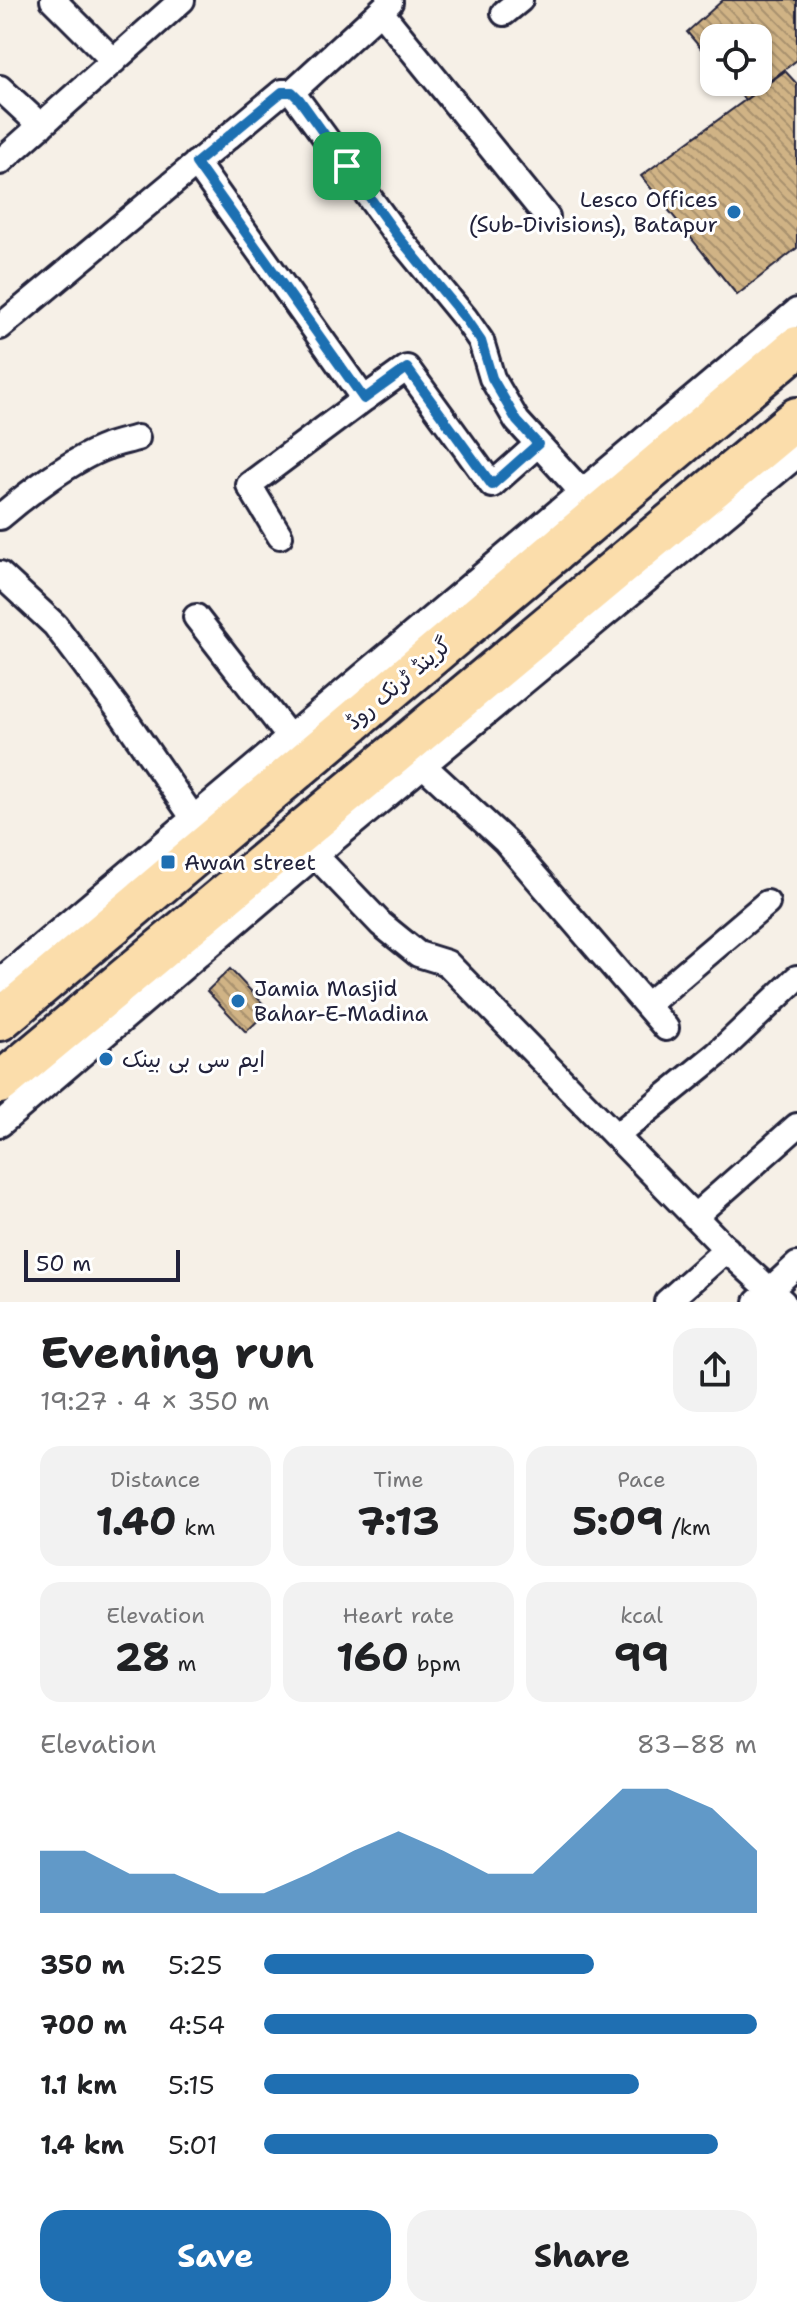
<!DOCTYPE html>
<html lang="en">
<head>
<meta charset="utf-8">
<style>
  body { margin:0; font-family:"Shantell Sans","Playpen Sans Arabic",sans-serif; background:#f2f2f2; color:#202124; height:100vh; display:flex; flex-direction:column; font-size:30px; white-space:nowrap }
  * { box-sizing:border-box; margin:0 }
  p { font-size:26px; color:#757577 }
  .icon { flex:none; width:44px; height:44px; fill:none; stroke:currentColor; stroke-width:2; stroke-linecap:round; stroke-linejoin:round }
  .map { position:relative; height:1302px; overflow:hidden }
  .drawer { display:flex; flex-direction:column; background:#fff; flex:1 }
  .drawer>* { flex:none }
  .fabs { position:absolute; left:700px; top:24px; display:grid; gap:16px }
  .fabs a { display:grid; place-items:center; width:72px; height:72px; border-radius:16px; background:#fff; box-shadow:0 2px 6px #0004; font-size:40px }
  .scale { position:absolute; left:24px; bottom:20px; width:156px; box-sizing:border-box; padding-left:8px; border:4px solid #22223b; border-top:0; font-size:22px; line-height:28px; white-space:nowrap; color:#22223b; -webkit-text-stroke:6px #fff; paint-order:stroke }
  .pin { position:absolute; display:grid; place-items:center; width:68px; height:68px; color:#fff; margin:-34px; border-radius:16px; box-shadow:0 4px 12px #0006 }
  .round { display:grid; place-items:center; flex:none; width:84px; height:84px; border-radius:24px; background:#f2f2f2 }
  .summary { display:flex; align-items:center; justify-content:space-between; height:136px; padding:0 40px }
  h1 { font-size:44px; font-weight:700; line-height:60px }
  .metrics { display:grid; grid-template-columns:repeat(3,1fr); gap:12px; height:136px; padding:8px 40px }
  .metrics div { display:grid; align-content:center; border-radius:20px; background:#f2f2f2; text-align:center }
  .metrics b { font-size:40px; font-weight:700 }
  .metrics small { font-size:22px; font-weight:400 }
  .metrics p { font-size:22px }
  .chart { height:224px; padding:16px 40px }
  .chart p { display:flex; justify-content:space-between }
  .chart svg { width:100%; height:144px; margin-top:8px; fill:#1f6fb2; opacity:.7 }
  .action { display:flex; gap:16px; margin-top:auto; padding:16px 40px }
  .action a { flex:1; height:92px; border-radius:24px; background:#1f6fb2; color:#fff; font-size:32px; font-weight:700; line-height:92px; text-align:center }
  .action a+a { background:#f2f2f2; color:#202124 }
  ul { padding:0 40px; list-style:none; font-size:26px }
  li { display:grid; grid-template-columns:128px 96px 1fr; align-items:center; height:60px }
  li i { height:20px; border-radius:10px; background:#1f6fb2 }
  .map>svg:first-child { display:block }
  .building { fill:url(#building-back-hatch); stroke:#22223b; stroke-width:2 }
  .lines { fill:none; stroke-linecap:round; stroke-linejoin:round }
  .minor-casing { stroke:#22223b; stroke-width:30 }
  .trunk-casing { stroke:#22223b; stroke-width:46 }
  .minor { stroke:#fff; stroke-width:24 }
  .trunk { stroke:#fbddab; stroke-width:40 }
  .route-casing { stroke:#fff; stroke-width:16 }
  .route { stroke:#1f6fb2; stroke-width:10 }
  .poi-dot { fill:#1f6fb2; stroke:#fff; stroke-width:3 }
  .labels { text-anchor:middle; stroke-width:6; stroke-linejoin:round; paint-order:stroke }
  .poi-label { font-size:22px; fill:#22223b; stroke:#fff; text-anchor:start }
  .street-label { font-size:22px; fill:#22223b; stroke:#fff }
</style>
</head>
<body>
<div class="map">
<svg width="797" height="1302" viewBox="0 0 797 1302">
  <defs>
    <pattern id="building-back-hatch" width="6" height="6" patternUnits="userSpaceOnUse" patternTransform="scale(2)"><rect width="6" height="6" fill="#d0b385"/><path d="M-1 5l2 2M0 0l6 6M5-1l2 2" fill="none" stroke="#a8916e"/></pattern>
  </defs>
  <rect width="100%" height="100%" fill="#f6f0e7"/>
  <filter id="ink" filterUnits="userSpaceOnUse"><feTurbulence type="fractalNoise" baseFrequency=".0125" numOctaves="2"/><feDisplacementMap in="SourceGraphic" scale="16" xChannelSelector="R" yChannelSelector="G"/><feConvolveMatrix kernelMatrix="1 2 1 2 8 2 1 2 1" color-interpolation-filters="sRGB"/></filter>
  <g filter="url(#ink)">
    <!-- building -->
    <path class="building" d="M723,0h74v60l-52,40 -15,-18h28v-44h-44v26l-27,-32z
      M785,71l12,13v164l-60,47 -96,-119z
      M230,969l39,41 -23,22 -39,-41z"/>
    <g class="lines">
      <!-- minor casing -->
      <g class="minor-casing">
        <path id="minor" d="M53,0l61,61
          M381,12l166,205
          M504,13l16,-13
          M0,88l41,38
          M292,92l98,-90
          M0,162l182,-162
          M196,163l168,236 43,-31 85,117 46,-41
          M0,327l282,-235h10l104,142 69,84 16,23 11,37 25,43 65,71
          M0,517c27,-23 73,-58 106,-70 10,-4 21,-6 31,-9
          M280,536l-31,-51 115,-86
          M0,574l55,51 64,85 75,109
          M196,617l94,121
          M424,766l81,75 161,187
          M315,855l66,69 37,30 29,9 289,296 47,43
          M0,981l797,-670
          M647,1005l120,-102
          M0,1124l315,-269 482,-400
          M616,1136l100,-81 81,-77
          M695,1216l102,-90
          M667,1302l60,-53
          M757,1302l40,-37"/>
      </g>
      <!-- trunk casing -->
      <g class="trunk-casing">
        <path id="trunk" d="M0,1020l797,-673
          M0,1083l797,-665"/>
      </g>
      <!-- minor -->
      <use href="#minor" class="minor"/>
      <!-- trunk -->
      <use href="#trunk" class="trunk"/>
    </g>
  </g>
  <g class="lines" filter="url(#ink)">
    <!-- route casing -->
    <g class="route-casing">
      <path id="route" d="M282,92h10l7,7 97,135 69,84 16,23 11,37 25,43 21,23 -46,41 -85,-117 -43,31 -168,-236z"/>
    </g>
    <!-- route -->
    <use href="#route" class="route"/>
  </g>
  <!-- markers -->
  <g class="poi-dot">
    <circle cx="734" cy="212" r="8"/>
    <rect x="160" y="854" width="16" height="16" rx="4"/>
    <circle cx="238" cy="1001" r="8"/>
    <circle cx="106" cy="1059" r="8"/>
  </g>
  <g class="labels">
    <!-- poi labels -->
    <g class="poi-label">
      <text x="718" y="207" text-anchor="end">Lesco Offices<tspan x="718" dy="25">(Sub-Divisions), Batapur</tspan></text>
      <text x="184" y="870">Awan street</text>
      <text x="254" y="996">Jamia Masjid<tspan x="254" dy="25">Bahar-E-Madina</tspan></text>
      <text x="122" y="1067">ایم سی بی بینک</text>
    </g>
    <!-- street labels -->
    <g class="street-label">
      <text transform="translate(398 683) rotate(-40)" y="8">گرینڈ ٹرنک روڈ</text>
    </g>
  </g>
</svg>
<div class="fabs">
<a><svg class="icon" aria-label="locate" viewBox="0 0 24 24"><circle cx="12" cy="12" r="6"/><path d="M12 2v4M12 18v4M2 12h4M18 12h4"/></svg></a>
</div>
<div class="scale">50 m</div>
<div class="pin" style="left:347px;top:166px;background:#1e9e55"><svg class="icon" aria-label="arrive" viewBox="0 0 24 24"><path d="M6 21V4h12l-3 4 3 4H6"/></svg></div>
</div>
<section class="drawer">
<div class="summary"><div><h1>Evening run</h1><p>19:27 · 4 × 350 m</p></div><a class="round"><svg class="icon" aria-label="share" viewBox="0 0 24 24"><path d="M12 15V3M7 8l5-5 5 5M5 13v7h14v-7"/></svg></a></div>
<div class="metrics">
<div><p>Distance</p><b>1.40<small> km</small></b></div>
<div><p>Time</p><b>7:13</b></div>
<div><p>Pace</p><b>5:09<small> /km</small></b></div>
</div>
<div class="metrics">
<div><p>Elevation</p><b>28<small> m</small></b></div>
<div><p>Heart rate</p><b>160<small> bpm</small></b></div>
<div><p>kcal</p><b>99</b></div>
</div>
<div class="chart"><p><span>Elevation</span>83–88 m</p>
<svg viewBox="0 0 160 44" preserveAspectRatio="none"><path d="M0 44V25L10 25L20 32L30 32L40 38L50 38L60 32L70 25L80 19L90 25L100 32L110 32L120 19L130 6L140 6L150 12L160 25V44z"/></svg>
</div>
<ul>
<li><b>350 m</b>5:25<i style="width:67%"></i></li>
<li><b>700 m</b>4:54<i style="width:100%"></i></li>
<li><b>1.1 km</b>5:15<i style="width:76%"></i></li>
<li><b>1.4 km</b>5:01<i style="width:92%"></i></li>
</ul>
<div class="action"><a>Save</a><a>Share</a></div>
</section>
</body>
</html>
